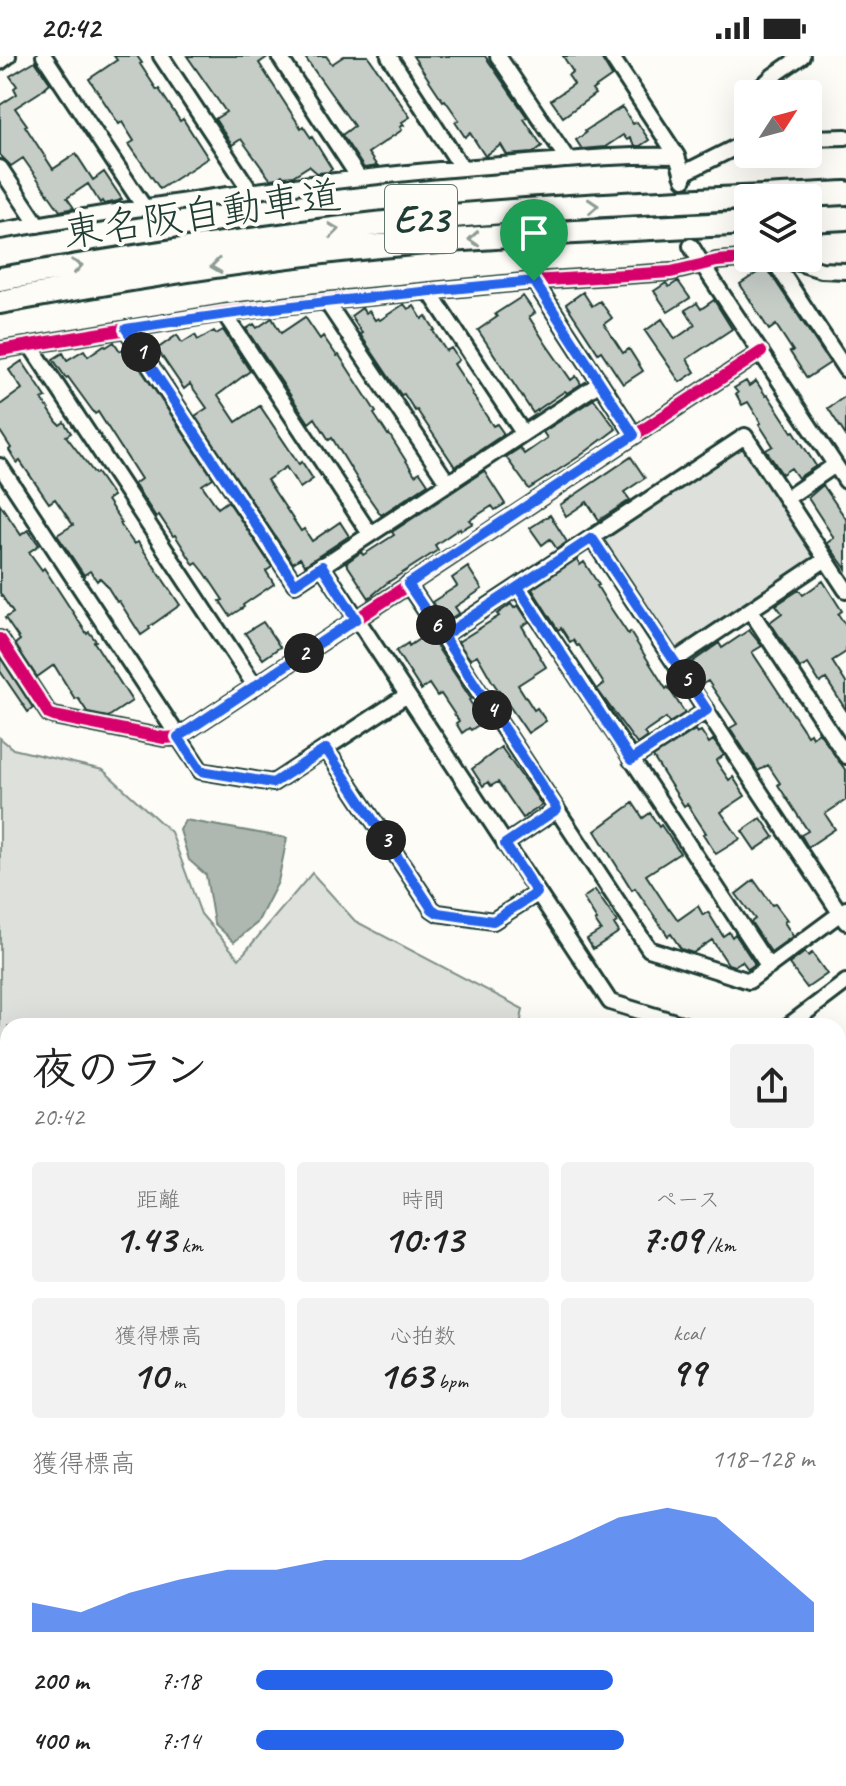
<!DOCTYPE html>
<html lang="ja">
<head>
<meta charset="utf-8">
<style>
  body { margin:0; font-family:Caveat,"Klee One",sans-serif; background:#f2f2f2; color:#222; height:100vh; display:flex; flex-direction:column; font-size:30px; white-space:nowrap }
  * { box-sizing:border-box; margin:0 }
  p { font-size:26px; color:#767676 }
  .icon { flex:none; width:44px; height:44px; fill:none; stroke:currentColor; stroke-width:2; stroke-linecap:round; stroke-linejoin:round }
  .map { position:relative; flex:1; overflow:hidden }
  .drawer { position:absolute; left:0px; top:962px; width:846px; height:768px; display:flex; flex-direction:column; background:#fff; border-radius:24px 24px 0 0; box-shadow:0 8px 32px #0002 }
  .drawer>* { flex:none }
  .needle { width:52px; rotate:54deg }
  .controls { position:absolute; left:734px; top:24px; display:grid; gap:16px }
  .controls a { display:grid; place-items:center; width:88px; height:88px; border-radius:8px; background:#fff; box-shadow:0 8px 32px #0002; font-size:40px }
  .pin { position:absolute; display:grid; place-items:center; width:68px; height:68px; color:#fff; margin:-82px -34px; border-radius:50% 50% 50% 0; rotate:-45deg; box-shadow:0 0 8px #0007 }
  .pin .icon { rotate:45deg }
  .km { position:absolute; width:40px; height:40px; margin:-20px; border-radius:50%; background:#222; color:#fff; font-size:22px; line-height:40px; text-align:center }
  .round { display:grid; place-items:center; flex:none; width:84px; height:84px; border-radius:8px; background:#f2f2f2 }
  .headline { display:flex; align-items:center; justify-content:space-between; height:136px; padding:0 32px }
  h1 { font-size:44px; font-weight:700; line-height:60px }
  .figures { display:grid; grid-template-columns:repeat(3,1fr); gap:12px; height:136px; padding:8px 32px }
  .figures div { display:grid; align-content:center; border-radius:8px; background:#f2f2f2; text-align:center }
  .figures b { font-size:40px; font-weight:700 }
  .figures small { font-size:22px; font-weight:400 }
  .figures p { font-size:22px }
  .chart { height:224px; padding:16px 32px }
  .chart p { display:flex; justify-content:space-between }
  .chart svg { width:100%; height:144px; margin-top:8px; fill:#2563eb; opacity:.7 }
  ul { padding:0 32px; list-style:none; font-size:26px }
  li { display:grid; grid-template-columns:128px 96px 1fr; align-items:center; height:60px }
  li i { height:20px; border-radius:10px; background:#2563eb }
  .status { display:flex; justify-content:space-between; align-items:center; height:56px; padding:0 40px; background:#fff; direction:ltr }
  .status svg { height:22px; fill:currentColor }
  .map>svg:first-child { display:block }
  .green { fill:#dde0db; stroke:#7e8e88; stroke-width:2 }
  .water { fill:#aeb8b1; stroke:#75877f; stroke-width:2 }
  .building { fill:#c6cdc7; stroke:#1f3d34; stroke-width:2 }
  .lines { fill:none; stroke-linecap:round; stroke-linejoin:round }
  .minor-casing { stroke:#1f3d34; stroke-width:20 }
  .highway-casing { stroke:#1f3d34; stroke-width:28 }
  .minor { stroke:#fdfcf7; stroke-width:14 }
  .highway { stroke:#fdfcf7; stroke-width:22 }
  .cycleway-casing { stroke:#fdfcf7; stroke-width:17 }
  .cycleway { stroke:#d6006c; stroke-width:12 }
  .oneway { stroke:#8e9c96 }
  .route-casing { stroke:#fff; stroke-width:16 }
  .route { stroke:#2563eb; stroke-width:10 }
  .labels { text-anchor:middle; stroke-width:8; stroke-linejoin:round; paint-order:stroke }
  .shield { fill:#fdfcf7; stroke:#62766e; stroke-width:2 }
  .shield-label { font-size:38px; font-weight:bold; fill:#1f3d34 }
  .street-label { font-size:40px; fill:#1f3d34; stroke:#fdfcf7 }
</style>
</head>
<body>
<div class="status"><b>20:42</b><svg viewBox="0 0 49 12"><path d="M0 12V9h3v3zM5 12V6h3v6zM10 12V3h3v9zM15 12V0h3v12zM26 1h20v11H26zM47 4h2v5h-2z"/></svg></div>
<div class="map">
<svg width="846" height="1730" viewBox="0 0 846 1730">
  <rect width="100%" height="100%" fill="#fdfcf7"/>
  <filter id="ink" filterUnits="userSpaceOnUse"><feTurbulence type="fractalNoise" baseFrequency=".0125" numOctaves="2"/><feDisplacementMap in="SourceGraphic" scale="16" xChannelSelector="R" yChannelSelector="G"/><feConvolveMatrix kernelMatrix="1 2 1 2 8 2 1 2 1" color-interpolation-filters="sRGB"/></filter>
  <g filter="url(#ink)">
    <!-- green -->
    <path class="green" d="M740,391l7,1 69,106 -1,6 -136,91 -5,-2 -71,-106 1,-6z
      M0,682l13,11 90,21 68,62 30,82 38,45 73,-86 43,48 168,88 -3,17h-512v752h830v-547l8,-15v570h-846z"/>
    <!-- water -->
    <path class="water" d="M185,764l102,18 -9,44 -21,41 -23,19 -20,-19 -8,-48 -17,-15 -9,-30z"/>
    <!-- building -->
    <path class="building" d="M114,0h23l5,7 -2,1 17,26 2,-1 21,32 3,-2 25,39 -48,31 -31,-45 5,-3 -12,-19 -3,2 -30,-45 28,-19z
      M187,0h82l-10,7 42,65 2,-2 8,12 1,-1 20,32 -4,3 -11,1 -8,-7 -16,10 -9,1 -2,-2 -5,3 -7,1 -29,-40 -9,6 -17,-26 11,-7z
      M304,0h22l6,8 12,-8h24l42,61 -8,5 2,3 -4,2 2,3 -34,23 9,13 -13,2 -22,-33 12,-9z
      M413,0h72l42,61 -3,2 18,27 -9,7 -26,2 -6,-10 -16,11 -15,-23 -5,4 -10,-15 4,-2 -14,-20 -2,1z
      M563,0h37l12,20 -20,14 3,4 -32,23 -12,-17 23,-16 -6,-9 5,-3z
      M35,5l15,22 -10,9 -25,16 12,17 -2,1 28,43 23,-15 17,26 11,-8 18,27 -4,2 -14,3 -2,-3 -2,2 -12,-19 -21,14 7,10 -14,3 -37,-53 -12,8 -11,-11v-50l17,-11 -3,-6 3,-2 -7,-10z
      M622,51l11,17 4,-2 12,18 -9,6h-5l-5,-8 -3,2 -4,-5 -18,12 -23,2 -6,-9 10,-7 -1,-2z
      M766,211l64,96 -23,15 -17,-26 3,-1 -17,-26 -7,5 -29,-46z
      M678,225l12,17 -22,14 -14,-21 12,-8 3,4z
      M583,236l9,14 8,-5 12,17 -8,6 19,29 6,-4 14,22 -20,13 -22,-33 -3,2 -32,-49z
      M523,240l12,17 -6,4 17,27 25,36 5,-4 5,8 -14,9 -2,-2 -32,22 -55,-83 19,-13 -2,-3z
      M714,244l18,29 -45,30 8,13 -15,10 -35,-51 17,-12 13,20 20,-14 -10,-15 12,-7 4,6z
      M404,248l4,5 6,-3 8,13 4,-3 9,14 -2,1 13,20 5,-3 8,12 -5,4 19,29 -1,1 21,32 4,-2 7,10 -49,33 -38,-57 -2,1 -11,-17 -3,1 -41,-61 2,-1 -11,-17 11,-8 3,5 4,-2 6,9 3,-2 2,2z
      M305,261l15,22 3,-3 14,20 2,-1 37,57 -2,2 14,21 1,-1 26,41 5,-3 8,12 -47,31 -23,-33h1l-27,-44 -3,2 -14,-22 -6,5 -63,-94 8,-5 3,4 15,-10 9,15z
      M223,274l27,41 -32,24 18,27 24,-16 39,58 3,-2 11,17 -13,9 -14,-21 -19,13 34,51 3,-2 8,12 28,-19 9,14 -44,29 -5,-7 -7,5 -98,-147 12,-8 -17,-24 -6,5 -27,-40 20,-14 5,8 13,-8 3,5 16,-9 2,3z
      M114,286l6,9 6,-4 87,131 -11,7 16,23 10,-7 44,66 -6,4 8,13 -31,21 1,2 -14,9 -10,-15 3,-1 -18,-27 -8,-10 -3,2 -19,-30 -2,1 -14,-21 -3,2 -22,-33 7,-5 -43,-67 -3,2 -27,-37 -2,1 -13,-19 10,-6 4,7 17,-10 4,6 16,-11 2,2z
      M22,305l24,36 -4,2 15,23 3,3 4,-3 7,11 -5,3 29,38 2,-1 16,23 -6,4 15,23 -2,1 14,20 4,-2 42,63 -31,22 1,2 -9,6 -22,-34 -2,1 -12,-19 -5,-5 -3,3 -7,-10 -6,4 -27,-40 16,-10 -18,-26 -6,4 -29,-42 -3,2 -8,-13 2,-2 -11,-17v-26l22,-16 -13,-19z
      M746,325l3,5 7,-5 10,15 2,-1 24,37 2,-1 22,35 -18,12 -7,-10 -9,6 -16,-24 7,-4 -14,-22 2,-1 -13,-21 -6,3 -6,-11 2,-1 -4,-5z
      M846,340v40l-18,-28z
      M594,343l22,30 -36,27 -51,33 -23,-32 14,-9 4,6 23,-16 -4,-6z
      M631,401l14,21 -21,14 6,8 -31,20 -12,-18 -21,14 -6,-11z
      M484,415l21,33 -10,6 -3,-4 -22,14 3,3 -12,7 -1,-2 -25,17 3,5 -51,33 -18,15 -23,-35 15,-11 2,3 31,-20 -2,-3z
      M823,429l23,34v50l-19,-26 7,-5 -26,-40z
      M0,448l21,31 7,-5 11,15 -10,7 13,18 2,-2 43,66 2,-2 7,9 -2,1 38,59 -24,16 -20,-4 -10,-15 -3,1 -21,-34 -17,12 -22,-33 5,-4 -15,-22 8,-5 -13,-20z
      M550,459l17,27 -10,7 -7,-10 -8,6 -12,-17z
      M577,503l3,6 4,-3 15,23 -2,1 11,18 20,30 2,-2 36,57 2,-2 17,26 -16,10 -3,-5 -22,15 3,4 -10,7 -40,-55 7,-5 -25,-39 -2,1 -4,-6 -3,2 -9,-14 -3,2 -26,-41z
      M468,511l14,22 -27,18 4,6 -14,9 -13,-20 25,-16 -5,-8z
      M823,525l19,30 -4,3 8,12v26l-14,9 14,22v27l-20,-31 -6,4 -12,-19 -8,4 -30,-46 12,-9 -6,-8 23,-15 4,5z
      M511,548l3,4 4,-3 11,17 -7,4 24,41 -28,18 16,25 3,-2 9,13 -18,12 -36,-52 -15,-26 -7,4 -12,-17 41,-26 -2,-2z
      M263,566l17,25 -17,12 -18,-26z
      M749,574l13,16 -10,6 55,83 3,-2 2,4 7,-5 27,39v29l-21,14 10,15 -27,18 -7,-12 7,-4 -30,-46 2,-2 -12,-18 -10,6 -28,-43 7,-4 -29,-43 -7,4 -13,-20 31,-22 3,5z
      M428,577l43,66 -2,1 14,22 -12,8 -2,-2 -7,5 -6,-10 3,-2 -18,-27 -4,2 -8,-12 -8,6 -25,-39 12,-8 1,3z
      M0,601l33,51 -5,4 -28,-41z
      M695,674l2,3 4,-2 8,12 4,-3 11,15 -8,6 13,19 4,-3 12,19 -24,16 19,27 -24,15 -13,-20 3,-1 -19,-29 -3,2 -31,-49z
      M501,691l41,58 -19,13 -25,-36 -7,4 -3,-4 -5,4 -11,-17z
      M633,747l10,15 7,-5 9,14 2,-2 19,28 -34,22 23,35 1,-1 8,11 20,-14 5,9 5,-3 15,24 6,-4 3,5 3,-3 20,30 -7,5 -6,-8 -8,5 -6,-2 -16,-24 -19,13 -12,-4 -10,-15 -3,2 -33,-48 -3,2 -37,-59z
      M761,762l13,19 -19,13 -13,-19z
      M754,824l18,25 3,-1 12,16 -3,2 9,14 -22,16 -20,-30 4,-3 -19,-25z
      M595,834l22,32 -3,2 5,8 -26,17 -6,-10 14,-9 -6,-9 2,-1 -14,-22z
      M805,896l3,4 4,-3 15,21 -20,14 -18,-24z"/>
    <g class="lines">
      <!-- minor casing -->
      <g class="minor-casing">
        <path id="minor" d="M44,0l100,151
          M161,0l90,136
          M279,0l80,122
          M389,0l73,112
          M498,0l70,104
          M611,0l66,100 7,23
          M0,6l8,-6
          M754,38l19,-18 29,-20
          M808,82l38,-1
          M0,112l38,57
          M682,118l66,-33
          M0,175c166,-28 332,-54 501,-66 58,-4 117,-11 176,-9
          M691,190l11,18 144,217
          M772,202l74,112
          M783,202l38,12 25,1
          M534,225l100,154
          M429,235l94,142
          M326,245l122,182
          M224,257l146,221
          M126,273l169,255 305,-201
          M30,289l225,341
          M0,294l224,-37 102,-12 208,-20 137,-9 46,-11 37,-3
          M0,410l201,305 72,12 134,-88
          M787,442l48,-33
          M592,482l254,384
          M322,510l288,436 78,24
          M408,528l241,365 100,32 97,-72
          M518,531l251,380
          M750,554l96,146
          M443,580l302,-200 101,154
          M0,583l49,75 5,2 110,22 14,-1 583,-385
          M674,605l152,-102
          M326,693l106,160 6,4 55,8 44,-28
          M631,704l76,-50
          M505,788l52,-35
          M788,970l58,-44
          M0,1237l8,-2"/>
      </g>
      <!-- highway casing -->
      <g class="highway-casing">
        <path id="highway" d="M808,164l38,-2
          M0,223c140,-24 280,-45 421,-60 141,-14 283,-19 425,-26
          M0,246c141,-26 283,-49 427,-60 107,-9 214,-13 321,-19"/>
      </g>
      <!-- minor -->
      <use href="#minor" class="minor"/>
      <!-- highway -->
      <use href="#highway" class="highway"/>
      <!-- cycleway casing -->
      <g class="cycleway-casing">
        <path id="cycleway" d="M0,294l224,-37 102,-12 208,-20 137,-9 46,-11 37,-3
          M0,583l49,75 5,2 110,22 14,-1 583,-385"/>
      </g>
      <!-- cycleway -->
      <use href="#cycleway" class="cycleway"/>
    </g>
    <!-- one-way arrows -->
    <defs><path id="oneway-chevron" d="M-2-3.5L2.5 0L-2 3.5" fill="none" stroke-width="1.6" stroke-linecap="round" stroke-linejoin="round" transform="scale(2)"/></defs>
    <g class="oneway">
      <use href="#oneway-chevron" transform="translate(593 150) rotate(-4)"/>
      <use href="#oneway-chevron" transform="translate(334 174) rotate(-7)"/>
      <use href="#oneway-chevron" transform="translate(474 183) rotate(176)"/>
      <use href="#oneway-chevron" transform="translate(77 210) rotate(-10)"/>
      <use href="#oneway-chevron" transform="translate(216 210) rotate(172)"/>
    </g>
  </g>
  <g class="lines" filter="url(#ink)">
    <!-- route casing -->
    <g class="route-casing">
      <path id="route" d="M534,225c-137,13 -272,26 -408,48l169,255 27,-18 34,53 -178,118 23,34 72,12 53,-34 106,160 6,4 55,8 44,-28 -32,-49 52,-35 -114,-173 149,-98 115,172 -76,50 -113,-173 -75,49 -35,-52 226,-149 -100,-154"/>
    </g>
    <!-- route -->
    <use href="#route" class="route"/>
  </g>
  <g class="labels">
    <!-- shield labels -->
    <rect class="shield" x="385" y="129" width="72" height="68" rx="6"/>
    <g class="shield-label">
      <text x="421" y="176">E23</text>
    </g>
    <!-- street labels -->
    <g class="street-label">
      <text transform="translate(202 157) rotate(-8)" y="14">東名阪自動車道</text>
    </g>
  </g>
</svg>
<div class="controls">
<a><svg class="needle" viewBox="-14 -14 28 28"><path d="M0-13l5 13h-10z" fill="#e53935"/><path d="M0 13l5-13h-10z" fill="#767676"/></svg></a>
<a><svg class="icon" aria-label="layers" viewBox="0 0 24 24"><path d="M12 4l9 5-9 5-9-5zM3 14l9 5 9-5"/></svg></a>
</div>
<div class="pin" style="left:534px;top:225px;background:#1e9e55"><svg class="icon" aria-label="arrive" viewBox="0 0 24 24"><path d="M6 21V4h12l-3 4 3 4H6"/></svg></div>
<b class="km" style="left:141px;top:296px">1</b>
<b class="km" style="left:304px;top:597px">2</b>
<b class="km" style="left:386px;top:784px">3</b>
<b class="km" style="left:492px;top:654px">4</b>
<b class="km" style="left:686px;top:623px">5</b>
<b class="km" style="left:436px;top:569px">6</b>
<section class="drawer">
<div class="headline"><div><h1>夜のラン</h1><p>20:42</p></div><a class="round"><svg class="icon" aria-label="share" viewBox="0 0 24 24"><path d="M12 15V3M7 8l5-5 5 5M5 13v7h14v-7"/></svg></a></div>
<div class="figures">
<div><p>距離</p><b>1.43<small> km</small></b></div>
<div><p>時間</p><b>10:13</b></div>
<div><p>ペース</p><b>7:09<small> /km</small></b></div>
</div>
<div class="figures">
<div><p>獲得標高</p><b>10<small> m</small></b></div>
<div><p>心拍数</p><b>163<small> bpm</small></b></div>
<div><p>kcal</p><b>99</b></div>
</div>
<div class="chart"><p><span>獲得標高</span>118–128 m</p>
<svg viewBox="0 0 160 44" preserveAspectRatio="none"><path d="M0 44V35L10 38L20 32L30 28L40 25L50 25L60 22L70 22L80 22L90 22L100 22L110 16L120 9L130 6L140 9L150 22L160 35V44z"/></svg>
</div>
<ul>
<li><b>200 m</b>7:18<i style="width:64%"></i></li>
<li><b>400 m</b>7:14<i style="width:66%"></i></li>
</ul>
</section>
</div>
</body>
</html>
